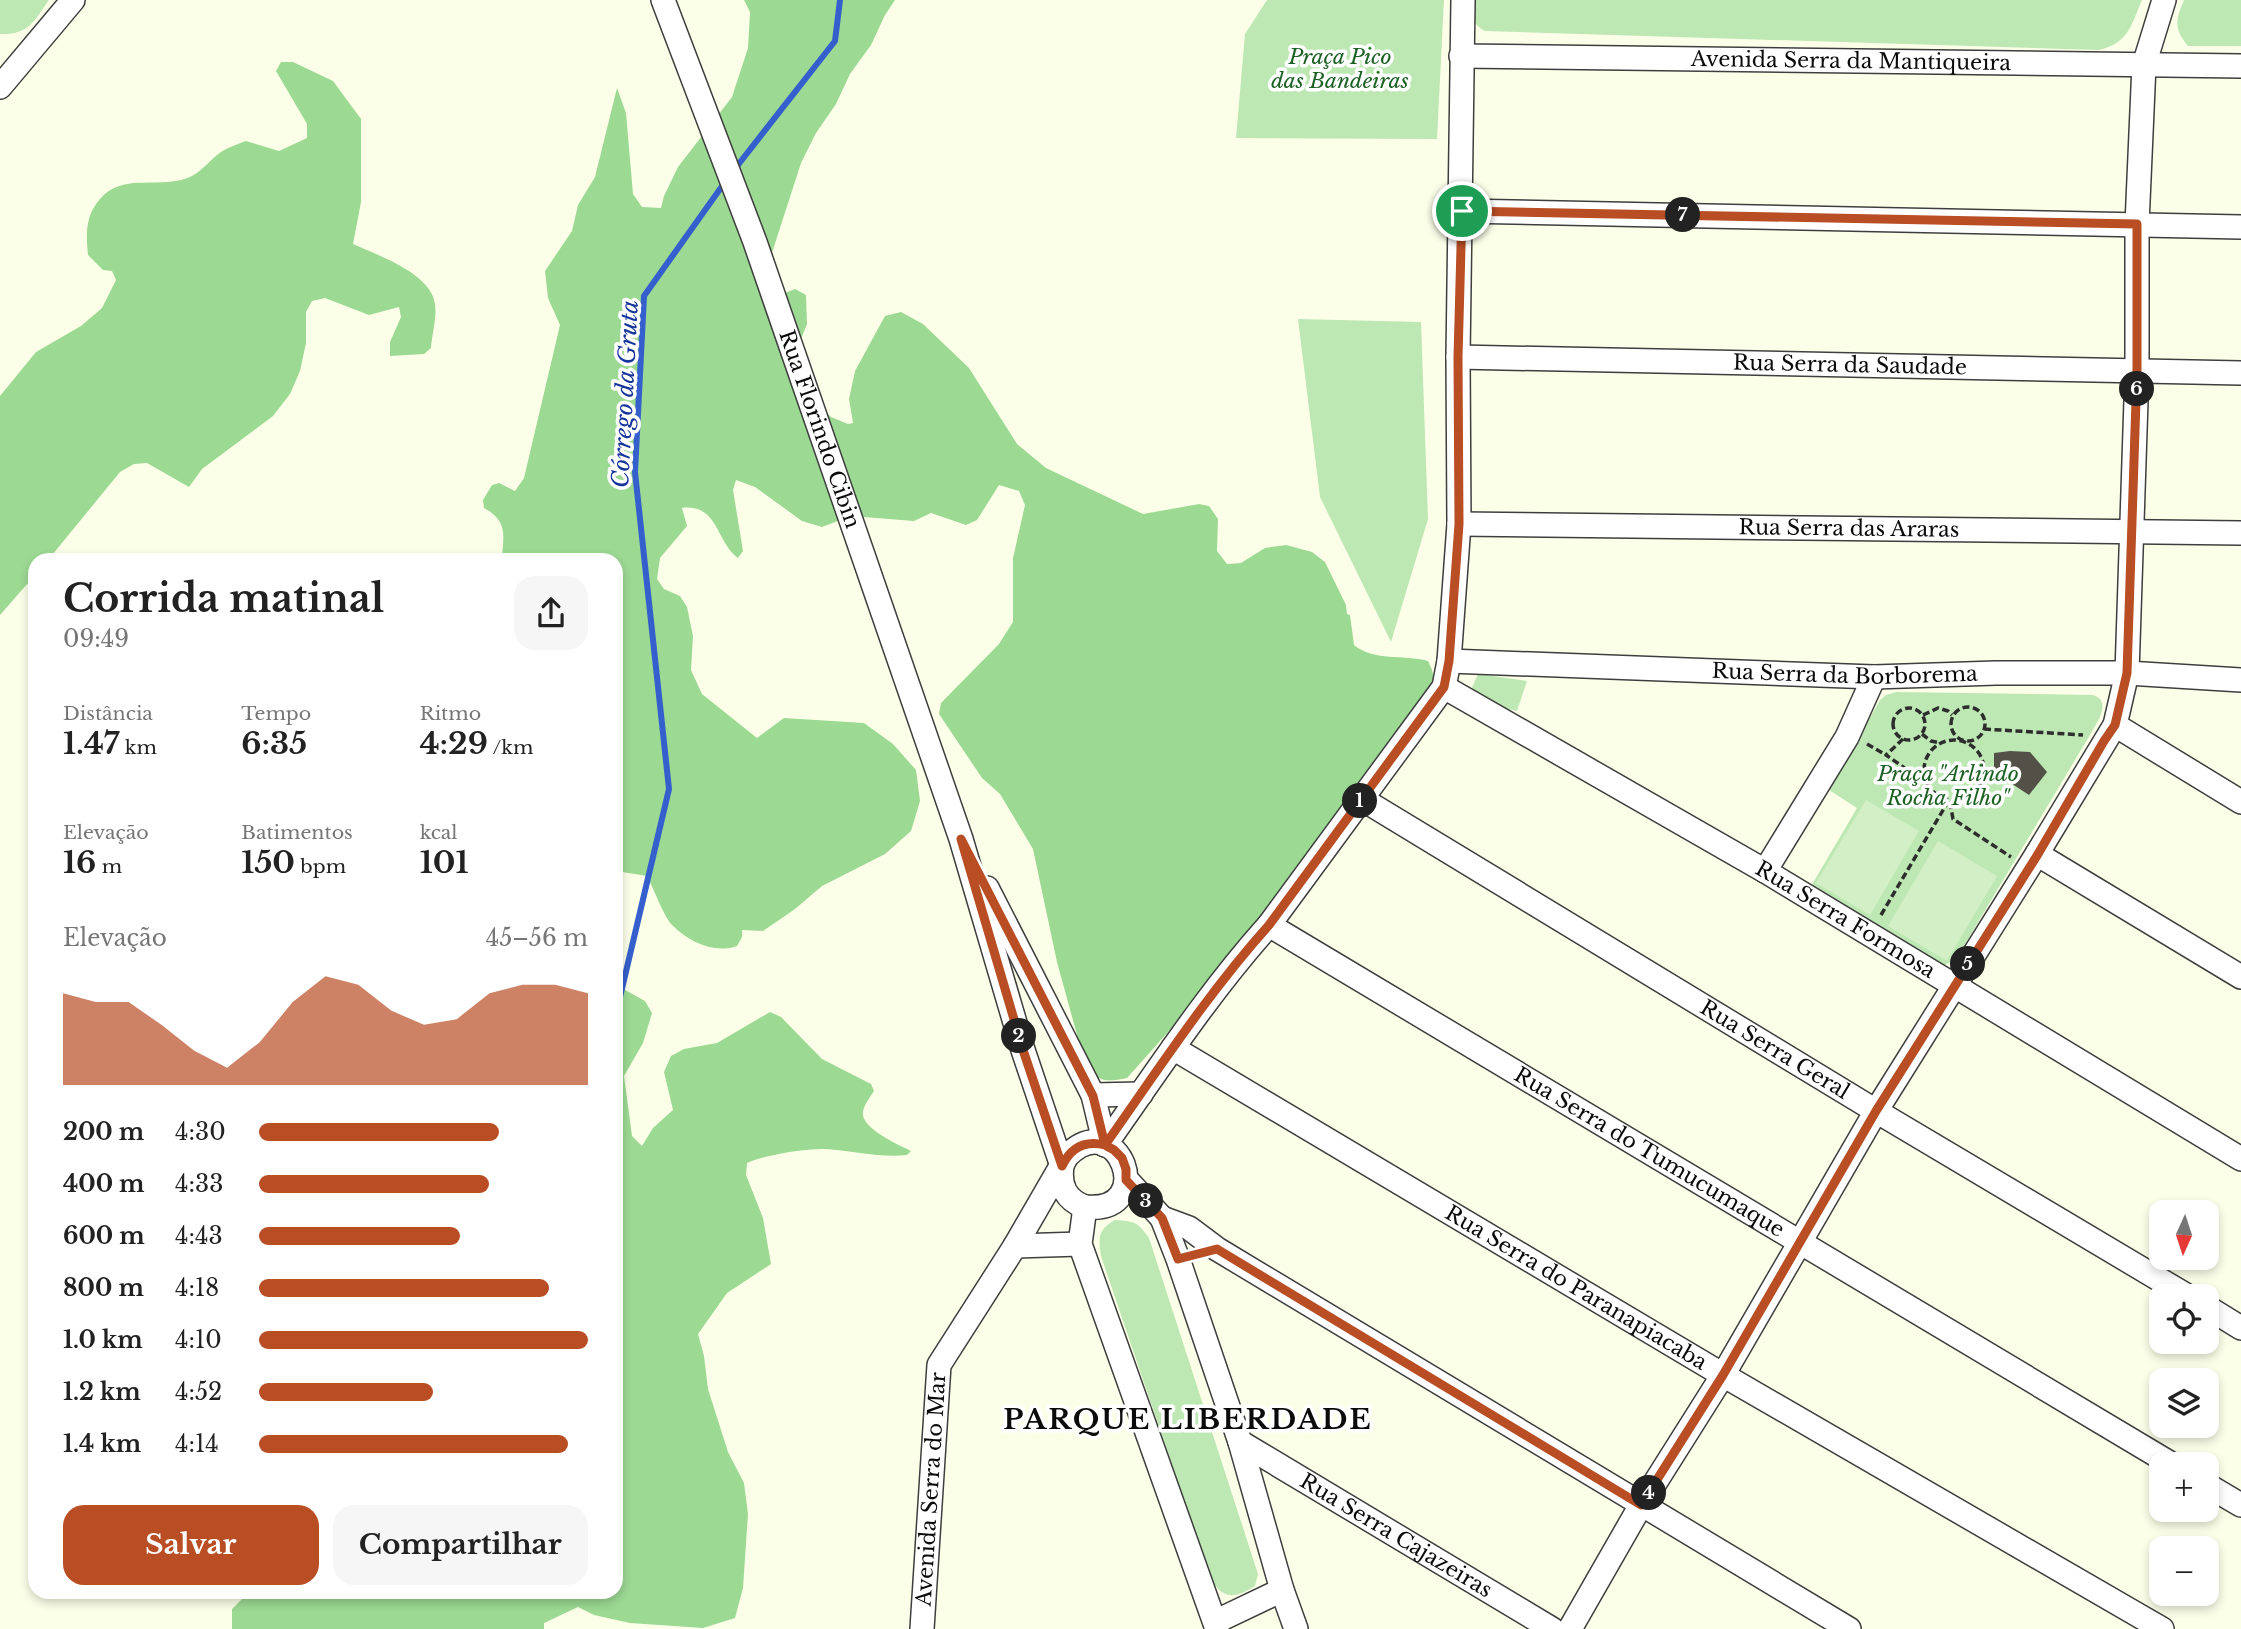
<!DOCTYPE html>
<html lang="pt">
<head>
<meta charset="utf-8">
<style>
  body { margin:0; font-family:"Libre Baskerville",serif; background:#f6f6f6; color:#222; height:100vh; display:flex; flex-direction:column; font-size:26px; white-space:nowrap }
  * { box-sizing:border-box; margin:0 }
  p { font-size:23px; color:#767676 }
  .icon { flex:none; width:38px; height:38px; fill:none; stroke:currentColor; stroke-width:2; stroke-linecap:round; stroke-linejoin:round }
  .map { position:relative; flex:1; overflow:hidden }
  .drawer { position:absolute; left:28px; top:553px; width:595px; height:1046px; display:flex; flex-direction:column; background:#fff; border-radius:21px; box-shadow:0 4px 10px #0003 }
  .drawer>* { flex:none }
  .needle { width:46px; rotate:183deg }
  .tools { position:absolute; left:2149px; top:1200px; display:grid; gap:14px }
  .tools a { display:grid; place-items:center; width:70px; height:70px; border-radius:14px; background:#fff; box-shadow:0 4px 10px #0003; font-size:35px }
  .pin { position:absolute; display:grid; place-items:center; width:60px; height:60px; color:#fff; margin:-30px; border:4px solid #fff; border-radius:50%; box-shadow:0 2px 7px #0007 }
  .km { position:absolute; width:35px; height:35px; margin:-18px; border-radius:50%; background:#222; color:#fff; font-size:19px; line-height:35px; text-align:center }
  .round { display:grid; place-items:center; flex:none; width:74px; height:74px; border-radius:21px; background:#f6f6f6 }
  .head { display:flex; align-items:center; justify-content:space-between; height:119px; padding:0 35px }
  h1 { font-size:38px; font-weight:700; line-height:52px }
  .figures { display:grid; grid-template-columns:repeat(3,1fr); gap:10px; height:119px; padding:7px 35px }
  .figures div { display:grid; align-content:center }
  .figures b { font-size:30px; font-weight:700 }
  .figures small { font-size:19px; font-weight:400 }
  .figures p { font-size:19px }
  .chart { height:196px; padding:14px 35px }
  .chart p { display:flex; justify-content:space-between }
  .chart svg { width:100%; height:126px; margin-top:7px; fill:#b94e24; opacity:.7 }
  .cta { display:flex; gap:14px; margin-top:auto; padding:14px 35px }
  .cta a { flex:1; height:80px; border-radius:21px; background:#b94e24; color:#fff; font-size:28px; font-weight:700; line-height:80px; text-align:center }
  .cta a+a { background:#f6f6f6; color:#222 }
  ul { padding:0 35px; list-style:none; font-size:23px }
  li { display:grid; grid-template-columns:112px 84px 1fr; align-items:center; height:52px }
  li i { height:18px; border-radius:9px; background:#b94e24 }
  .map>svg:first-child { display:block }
  .green { fill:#bee8b3 }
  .forest { fill:#9cd993 }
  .pitch { fill:#d3efc5 }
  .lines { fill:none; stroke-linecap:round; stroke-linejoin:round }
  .stream { stroke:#355fcc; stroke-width:6 }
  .building { fill:#535047 }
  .minor-casing { stroke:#3e3e3e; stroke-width:26 }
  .path { stroke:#2d2d2d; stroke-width:3.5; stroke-dasharray:7 3.5; stroke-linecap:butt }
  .minor { stroke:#fff; stroke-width:23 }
  .route-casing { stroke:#fff; stroke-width:14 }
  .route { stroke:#b94e24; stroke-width:9 }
  .labels { text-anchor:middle; stroke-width:7; stroke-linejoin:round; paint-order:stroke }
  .park-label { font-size:21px; font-style:italic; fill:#1c6124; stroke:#fff }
  .street-label { font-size:21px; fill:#0b0b0b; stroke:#fff }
  .water-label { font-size:23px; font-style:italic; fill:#16359b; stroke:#fff }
  .district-label { font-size:28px; font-weight:bold; letter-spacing:2px; fill:#0b0b0b; stroke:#fff }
</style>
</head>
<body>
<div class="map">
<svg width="2241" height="1629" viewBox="0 0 2241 1629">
  <rect width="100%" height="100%" fill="#fcffe8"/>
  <!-- green -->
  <path class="green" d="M0,0h49c-15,21 -20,35 -49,34z
    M1267,0h177l-7,139 -201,-1 9,-104z
    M1473,0h669c-11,25 -13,43 -43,50l-614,-19c-14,-6 -12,-17 -12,-31z
    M2184,0h57v46h-53c-15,-18 -12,-27 -4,-46z
    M1298,319l123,3 7,197 -37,123 -71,-145z
    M1478,674l49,7 -10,30 -18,-4 -28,-17z
    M1896,692l197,3c20,6 3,29 -3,40l-134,224 -11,6 -8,-2 -127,-75 47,-80 -28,-18 51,-90 6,-5z
    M1115,1220c19,1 23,2 34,18l109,336 -3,12c-20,13 -33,14 -45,-9l-109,-321c-3,-19 -3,-26 14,-36z"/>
  <!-- forest -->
  <path class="forest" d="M744,0h151l-10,15 -14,30 -21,29 -14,30 -20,29 -15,30 -31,96 5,38 20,-8 11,6 1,29 -10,25 10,44 24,24 17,7 5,-1 -4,-24 6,-28 30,-55 16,-4 22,12 46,44 48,76 29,24 97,46 56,-10 10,2 9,13 -1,32 10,13 14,-1 24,-15 21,-3 26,7 13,10 21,43 1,9 3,1 4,30c21,17 49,9 74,16l4,9 3,13 -208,283 -100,112c-21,4 -28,5 -42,-14l-28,-102 -24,-113 -33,-55 -18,-16 -43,-64 2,-11 58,-59 14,-22v-64l12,-53 -6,-14 -20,-6 -22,35 -11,5 -35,-12 -17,8 -63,-5 -29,11 -20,-6 -47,-34 -19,-7 -3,10 10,61 -5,7c-22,-16 -20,-55 -56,-50l5,18 -27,32 -3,21 7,10 16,7 7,11 6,29 -2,34 11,24 55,44 27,-20 80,5 29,21 23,26 4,31 -9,30 -26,23 -63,32 -27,23 -32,22 -21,-1v7l-5,9c-23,8 -48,-4 -65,-21 -9,-10 -18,-36 -25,-49l-31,-5v-311h-114c1,-25 7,-38 -18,-52l-1,-8 9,-15 7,-2 16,8 9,-13 36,-153 -12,-27 -3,-27 27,-40 6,-26 17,-28 22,-89 9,25 7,81 9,13 19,1 3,-12 14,-29 54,-70 16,-49 2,-36z
    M281,62h12l40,19 28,38v83l-8,42c24,11 78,29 82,60 2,13 -3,30 -4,44l-7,6 -34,2v-14l11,-25 -2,-10 -30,8 -44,-17 -13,3 -6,11v31l-6,28 -10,23 -17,22 -71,53 -13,18 -42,-24 -13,1 -14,8 -72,88h-13v15l-35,40v-219l36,-44 45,-26 21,-18 14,-28 -4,-9 -9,-1 -15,-15c-2,-21 -3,-39 12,-56 24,-28 61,-8 92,-23 11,-6 19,-17 29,-24 8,-5 17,-8 25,-11l33,10 28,-13v-14l-31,-53z
    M616,985l29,16 7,12 -9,30 -19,33 8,60 10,10 11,-18 20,-18 -9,-38 7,-16 13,-7 33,-6 53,-31 11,5 41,42 49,25 3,7c-4,6 -10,14 -11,21 -3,16 36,33 48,39l-4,4c-26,3 -54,-4 -81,-6 -20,-1 -61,6 -79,14l-1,12 17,43 8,46 -44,29 -29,41 6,22 4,33 20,63 16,31 4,31 -5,74 -8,30 -32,10 -73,-5 -36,-8 -16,-8 -34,16v6h-312v-20l16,-16 368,-1z"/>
  <!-- pitch -->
  <path class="pitch" d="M1866,800l53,31 -49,84 -54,-32z
    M1938,841l59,35 -50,85 -59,-35z"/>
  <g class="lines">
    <!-- stream -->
    <path class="stream" d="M734,170l101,-129 5,-41
      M616,1014l53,-225 -34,-317 9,-176 81,-114"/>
  </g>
  <!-- building -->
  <path class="building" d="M2010,751l20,1 17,20 -18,23 -35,-23v-19z"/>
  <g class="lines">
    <!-- minor casing -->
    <g class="minor-casing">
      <g id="minor">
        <path id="s1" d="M663,0l92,242 206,597 62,211 39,116c-3,20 4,34 23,41l-5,37 137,385"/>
        <path id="s2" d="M1461,56l780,10"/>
        <path d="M0,87l73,-87"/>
        <path d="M1462,211l779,16"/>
        <path id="s3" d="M1458,357l783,16"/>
        <path id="s4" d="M1459,524l782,9"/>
        <path id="s5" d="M1449,661l425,16 122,-4h131l114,7"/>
        <path id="s6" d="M1444,687l321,184 476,288"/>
        <path d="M2115,725l126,77"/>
        <path id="s7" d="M1362,799l514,312 313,186"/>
        <path d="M2037,854l204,123"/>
        <path d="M1765,871l82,-134 27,-60"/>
        <path d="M987,888l106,207 12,50"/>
        <path id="s8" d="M1269,925l904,540"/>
        <path id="s9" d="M1173,1048l550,327 439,254"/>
        <path d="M1093,1095l48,-1"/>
        <path d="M1105,1145c53,-75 103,-152 164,-220l175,-238 5,-26 10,-137 -1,-167 5,-357"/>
        <path d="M1127,1180l35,38 16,41 62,183 42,148 14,39"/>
        <path d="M1162,1218l27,10 28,21 632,380"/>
        <path d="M1015,1246l65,-2"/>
        <path d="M2207,1307l34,21"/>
        <path id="s10" d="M1240,1442l312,187"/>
        <path d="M2207,1485l34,20"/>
        <path d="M1215,1622l67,-32"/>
        <path id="s11" d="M922,1629l17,-264 76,-119 52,-90c51,-52 93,58 18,51"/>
        <path d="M1570,1629l71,-124 82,-130 153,-264 161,-257 78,-129 12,-52 10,-303v-146l7,-159 20,-65"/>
      </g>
    </g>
    <!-- path -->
    <path class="path" d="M1951 724a17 17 0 1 1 34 0a17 17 0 1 1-34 0Z
      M1893 724a16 16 0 1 1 32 0a16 16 0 1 1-32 0Z
      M1923,715l15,-7 10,3 4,4
      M1984,729l99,6
      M1922,734l9,7 10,2
      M1903,739l-17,16 39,27
      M1924 770a30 30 0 1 1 60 0a30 30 0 1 1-60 0Z
      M1867,744l19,11
      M1950,802l3,17 58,38
      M1881,915l68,-115"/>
    <!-- minor -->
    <use href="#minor" class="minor"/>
  </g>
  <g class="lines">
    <!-- route casing -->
    <g class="route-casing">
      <path id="route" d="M1462,211l-4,146 1,167 -10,137 -5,26 -175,238c-61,68 -111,145 -164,220 -20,-5 -34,2 -43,21l-39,-116 -62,-211 132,257 12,49 9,5 8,8 4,11v11l36,38 16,41 39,-10 424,256 82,-130 153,-264 162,-257 66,-113 11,-16 12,-52 10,-303v-146l-675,-13"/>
    </g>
    <!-- route -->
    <use href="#route" class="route"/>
  </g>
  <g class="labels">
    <!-- park labels -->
    <g class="park-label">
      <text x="1340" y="64">Praça Pico<tspan x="1340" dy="24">das Bandeiras</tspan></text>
      <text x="1948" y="781">Praça "Arlindo<tspan x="1948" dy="24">Rocha Filho"</tspan></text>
    </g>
    <!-- street labels -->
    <g class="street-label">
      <text dy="7" stroke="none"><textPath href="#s2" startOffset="390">Avenida Serra da Mantiqueira</textPath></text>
      <text dy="7" stroke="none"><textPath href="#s3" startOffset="392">Rua Serra da Saudade</textPath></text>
      <text dy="7" stroke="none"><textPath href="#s1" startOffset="457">Rua Florindo Cibin</textPath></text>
      <text dy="7" stroke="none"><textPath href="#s4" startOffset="390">Rua Serra das Araras</textPath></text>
      <text dy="7" stroke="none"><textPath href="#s5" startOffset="396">Rua Serra da Borborema</textPath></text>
      <text dy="7" stroke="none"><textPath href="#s6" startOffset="464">Rua Serra Formosa</textPath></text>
      <text dy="7" stroke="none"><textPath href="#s7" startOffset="483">Rua Serra Geral</textPath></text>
      <text dy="7" stroke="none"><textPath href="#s8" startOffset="443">Rua Serra do Tumucumaque</textPath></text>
      <text dy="7" stroke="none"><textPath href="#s9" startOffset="469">Rua Serra do Paranapiacaba</textPath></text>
      <text dy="7" stroke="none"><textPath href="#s11" startOffset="140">Avenida Serra do Mar</textPath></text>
      <text dy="7" stroke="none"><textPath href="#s10" startOffset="182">Rua Serra Cajazeiras</textPath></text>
    </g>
    <!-- water labels -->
    <g class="water-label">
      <text transform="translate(625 394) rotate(-87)" y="8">Córrego da Gruta</text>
    </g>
    <!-- district labels -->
    <g class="district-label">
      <text x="1188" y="1429">PARQUE LIBERDADE</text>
    </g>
  </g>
</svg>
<div class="tools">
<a><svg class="needle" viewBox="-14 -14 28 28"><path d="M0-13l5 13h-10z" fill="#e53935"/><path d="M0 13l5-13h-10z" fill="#767676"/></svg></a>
<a><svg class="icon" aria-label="locate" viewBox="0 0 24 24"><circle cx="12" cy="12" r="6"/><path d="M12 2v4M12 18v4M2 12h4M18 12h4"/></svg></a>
<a><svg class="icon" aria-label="layers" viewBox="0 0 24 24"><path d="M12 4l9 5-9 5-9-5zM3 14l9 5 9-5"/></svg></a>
<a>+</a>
<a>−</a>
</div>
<div class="pin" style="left:1462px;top:211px;background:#1e9e55"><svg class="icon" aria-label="arrive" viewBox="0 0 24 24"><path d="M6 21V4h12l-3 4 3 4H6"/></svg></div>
<b class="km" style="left:1360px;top:801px">1</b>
<b class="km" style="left:1019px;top:1036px">2</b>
<b class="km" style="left:1146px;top:1201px">3</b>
<b class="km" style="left:1649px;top:1493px">4</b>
<b class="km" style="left:1968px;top:964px">5</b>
<b class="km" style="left:2137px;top:389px">6</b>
<b class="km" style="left:1683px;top:215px">7</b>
<section class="drawer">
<div class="head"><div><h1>Corrida matinal</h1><p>09:49</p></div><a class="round"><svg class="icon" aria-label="share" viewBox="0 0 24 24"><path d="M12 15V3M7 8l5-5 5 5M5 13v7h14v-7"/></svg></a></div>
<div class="figures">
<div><p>Distância</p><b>1.47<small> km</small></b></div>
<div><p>Tempo</p><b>6:35</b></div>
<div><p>Ritmo</p><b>4:29<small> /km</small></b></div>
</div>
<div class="figures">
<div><p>Elevação</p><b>16<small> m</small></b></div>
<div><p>Batimentos</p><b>150<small> bpm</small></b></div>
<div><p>kcal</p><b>101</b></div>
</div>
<div class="chart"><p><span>Elevação</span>45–56 m</p>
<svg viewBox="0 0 160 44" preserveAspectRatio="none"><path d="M0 44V12L10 15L20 15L30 23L40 32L50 38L60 29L70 15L80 6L90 9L100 18L110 23L120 21L130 12L140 9L150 9L160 12V44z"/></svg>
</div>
<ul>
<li><b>200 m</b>4:30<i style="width:73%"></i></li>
<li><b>400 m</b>4:33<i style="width:70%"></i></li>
<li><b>600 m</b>4:43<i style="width:61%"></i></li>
<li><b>800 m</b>4:18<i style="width:88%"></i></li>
<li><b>1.0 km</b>4:10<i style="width:100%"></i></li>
<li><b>1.2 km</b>4:52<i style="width:53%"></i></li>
<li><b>1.4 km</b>4:14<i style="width:94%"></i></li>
</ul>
<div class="cta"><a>Salvar</a><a>Compartilhar</a></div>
</section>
</div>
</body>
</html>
